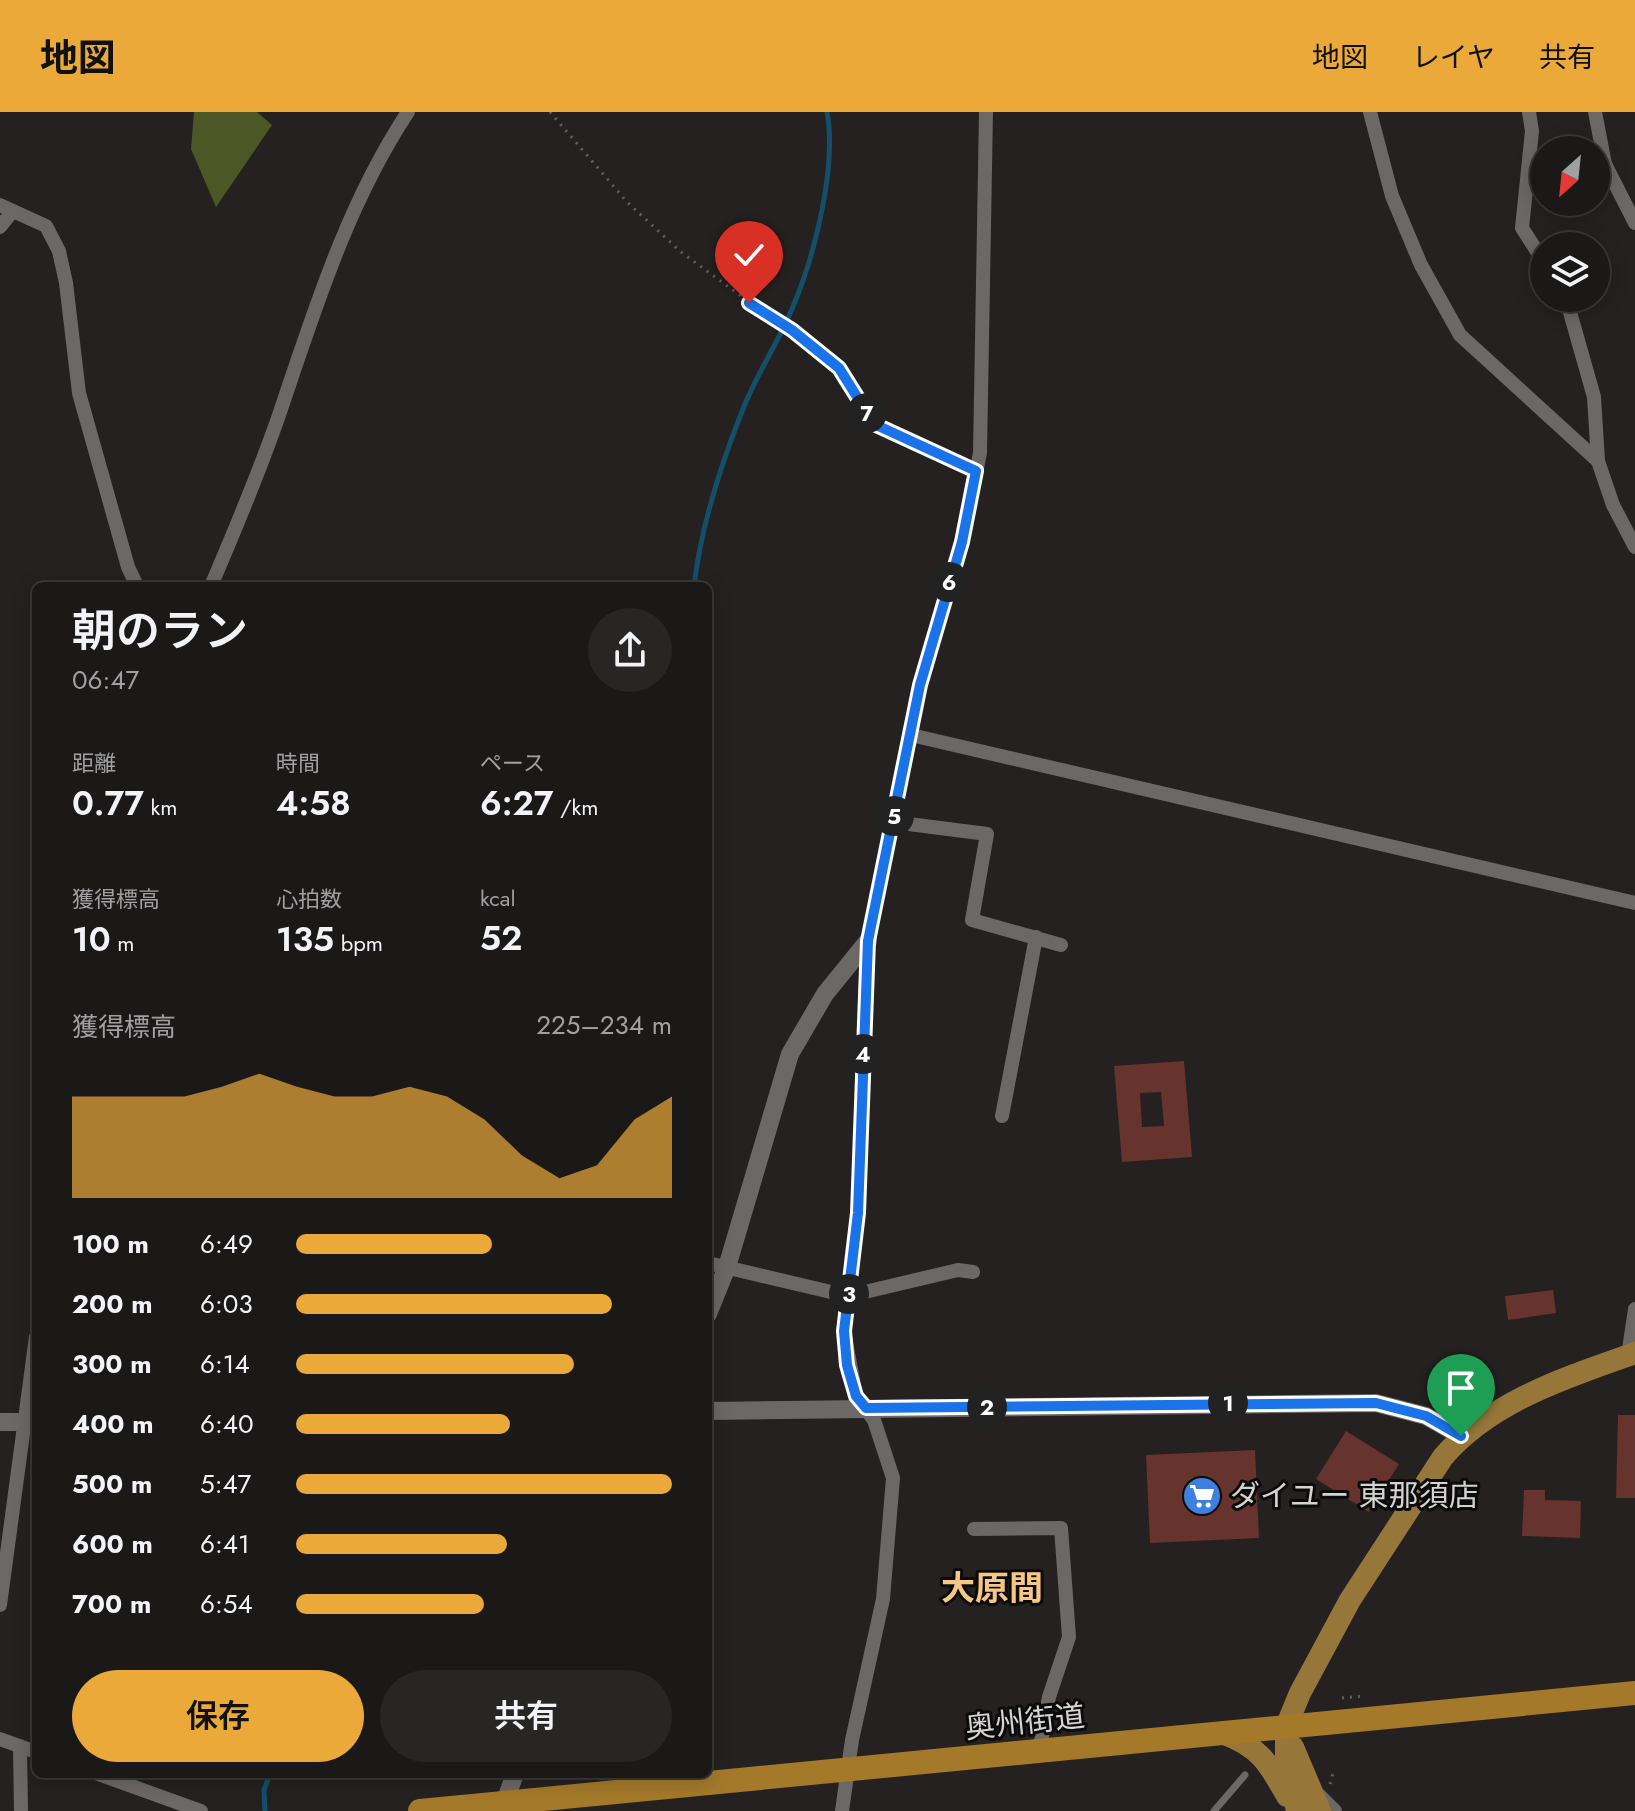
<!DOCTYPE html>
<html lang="ja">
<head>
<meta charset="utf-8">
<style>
  body { margin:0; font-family:Jost,"Noto Sans JP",sans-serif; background:#282625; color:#f1f3f6; height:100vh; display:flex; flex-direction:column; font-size:30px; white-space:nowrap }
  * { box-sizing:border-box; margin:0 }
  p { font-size:26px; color:#a0a0a2 }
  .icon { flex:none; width:44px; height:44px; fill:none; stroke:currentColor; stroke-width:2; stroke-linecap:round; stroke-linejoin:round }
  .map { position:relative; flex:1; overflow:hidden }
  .drawer { position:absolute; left:32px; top:470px; width:680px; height:1196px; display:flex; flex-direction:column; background:#1b1918; border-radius:12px; box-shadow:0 4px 20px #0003,0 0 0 2px #393837 }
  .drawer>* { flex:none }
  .needle { width:52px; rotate:207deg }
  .buttons { position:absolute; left:1530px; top:24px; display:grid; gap:16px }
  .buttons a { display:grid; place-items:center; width:80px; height:80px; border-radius:50%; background:#1b1918; box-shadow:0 4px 20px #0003,0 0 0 2px #393837; font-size:40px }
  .pin { position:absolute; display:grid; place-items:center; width:68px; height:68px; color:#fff; margin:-82px -34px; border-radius:50% 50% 50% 0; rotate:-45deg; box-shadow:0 0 8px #0007 }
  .pin .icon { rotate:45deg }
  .km { position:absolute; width:40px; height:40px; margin:-20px; border-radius:50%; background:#222; color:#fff; font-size:22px; line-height:40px; text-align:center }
  .round { display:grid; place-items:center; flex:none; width:84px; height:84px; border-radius:42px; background:#282625 }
  .overview { display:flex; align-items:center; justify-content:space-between; height:136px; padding:0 40px }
  h1 { font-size:44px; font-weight:600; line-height:60px }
  .figures { display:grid; grid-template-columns:repeat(3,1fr); gap:12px; height:136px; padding:8px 40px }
  .figures div { display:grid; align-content:center }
  .figures b { font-size:34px; font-weight:600 }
  .figures small { font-size:22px; font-weight:400 }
  .figures p { font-size:22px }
  .chart { height:224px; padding:16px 40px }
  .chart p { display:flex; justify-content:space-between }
  .chart svg { width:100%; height:144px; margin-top:8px; fill:#eba93a; opacity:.7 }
  .cta { display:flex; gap:16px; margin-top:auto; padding:16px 40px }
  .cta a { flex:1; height:92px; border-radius:48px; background:#eba93a; color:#111; font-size:32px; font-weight:600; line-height:92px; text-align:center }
  .cta a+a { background:#282625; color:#f1f3f6 }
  ul { padding:0 40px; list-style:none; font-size:26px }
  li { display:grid; grid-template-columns:128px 96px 1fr; align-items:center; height:60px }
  li i { height:20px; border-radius:10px; background:#eba93a }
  header { display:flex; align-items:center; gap:48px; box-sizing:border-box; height:112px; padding:0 40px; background:#eba93a; color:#111 }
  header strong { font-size:38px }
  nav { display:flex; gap:44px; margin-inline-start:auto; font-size:28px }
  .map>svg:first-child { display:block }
  .forest { fill:#4c5725 }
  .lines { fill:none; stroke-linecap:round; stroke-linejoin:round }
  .stream { stroke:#134f6a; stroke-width:5 }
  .building { fill:#66332d; fill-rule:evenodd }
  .path { stroke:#63605f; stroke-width:3; stroke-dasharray:2 6; stroke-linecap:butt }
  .service { stroke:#6b6866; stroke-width:7 }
  .minor { stroke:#6b6866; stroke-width:14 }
  .tertiary { stroke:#6b6866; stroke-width:18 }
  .primary { stroke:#967639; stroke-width:22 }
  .trunk { stroke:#a47a2a; stroke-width:24 }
  .route-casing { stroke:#fff; stroke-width:16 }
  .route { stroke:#1a73e8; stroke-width:10 }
  .labels { text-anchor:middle; stroke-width:6; stroke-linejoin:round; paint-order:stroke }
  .poi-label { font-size:30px; fill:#d5d3d2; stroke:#0c0b0b; text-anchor:start }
  .street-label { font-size:30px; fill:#d5d3d2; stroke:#0c0b0b }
  .quarter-label { font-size:34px; font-weight:bold; fill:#f6c784; stroke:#0c0b0b }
</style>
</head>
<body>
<header>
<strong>地図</strong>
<nav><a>地図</a><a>レイヤ</a><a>共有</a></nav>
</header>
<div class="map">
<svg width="1635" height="1699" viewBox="0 0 1635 1699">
  <rect width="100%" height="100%" fill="#242120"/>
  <!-- forest -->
  <path class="forest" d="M194,0h63l15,13 -56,82 -25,-58z"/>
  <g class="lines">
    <!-- stream -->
    <path class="stream" d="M694,474c7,-59 27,-122 49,-177 14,-36 37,-69 51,-105 21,-50 43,-138 33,-192
      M265,1699l-1,-21 6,-16"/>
  </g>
  <!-- building -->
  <path class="building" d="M1184,949l8,96 -70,5 -8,-96zM1161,980l3,34 -22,1 -2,-34z
    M1553,1178l3,23 -48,7 -3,-24z
    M1618,1303h17v83h-19z
    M1346,1319l53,33 -30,48 -53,-33z
    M1255,1338l4,88 -109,5 -4,-88z
    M1524,1378h21v10l36,1 -1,37 -58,-2z"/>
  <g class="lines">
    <!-- path -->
    <path class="path" d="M550,0l77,90 54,50 158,116 35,56 88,40
      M1342,1586l20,-2v4
      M1330,1672l4,-15"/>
    <!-- service -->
    <path class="service" d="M1214,1699l31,-36"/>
    <!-- minor -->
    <path class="minor" d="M1370,0l22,84 29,69 39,70 138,126 15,44 22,42
      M1529,0l3,19 -10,97 22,34
      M1595,0l10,52 30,59
      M0,93l46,21 13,25 7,32 13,110 49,174 9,19
      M0,115l12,-15
      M1566,186l28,99 4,64
      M211,474c24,-56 48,-113 68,-171 35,-103 68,-211 129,-303
      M911,623l724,168
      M893,710l94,12 -15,86 89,25
      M1002,1004l34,-179
      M708,1151l140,33 110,-26 15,2
      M1628,1244l7,-47
      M974,1417l87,-1 8,109 -20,60 -10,56
      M0,1493l36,-268
      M0,1627l36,13
      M20,1634l1,65
      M98,1662l103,37
      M1317,1681l18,18
      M842,1699l10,-71 31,-141 10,-121 -19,-58 -18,-24 -12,-65 14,-118 10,-272 52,-256 42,-143 18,-89 6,-341"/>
    <!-- tertiary -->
    <path class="tertiary" d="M708,1202l19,-47 63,-213 35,-60 43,-53
      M708,1299l668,-8 50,13 35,20
      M0,1310h36
      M504,1692l11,-30"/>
    <!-- primary -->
    <path class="primary" d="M1224,1622c36,13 45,30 63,62
      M1293,1635l27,64
      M1297,1699l-11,-50v-34l14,-34 50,-93 93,-143c48,-56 124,-80 192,-104"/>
    <!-- trunk -->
    <path class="trunk" d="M420,1699l1215,-118"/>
  </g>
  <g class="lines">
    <!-- route casing -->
    <g class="route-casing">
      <path id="route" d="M749,191l43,27 47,38 35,56 102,47 -14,71 -42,143 -52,256 -10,272 -14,118 3,34 9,31 10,12 510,-5 50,13 35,20"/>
    </g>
    <!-- route -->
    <use href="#route" class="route"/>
  </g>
  <!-- icons -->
  <defs>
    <g id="supermarket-disc" transform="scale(2)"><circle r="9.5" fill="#3f7fe0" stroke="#0c0b0b"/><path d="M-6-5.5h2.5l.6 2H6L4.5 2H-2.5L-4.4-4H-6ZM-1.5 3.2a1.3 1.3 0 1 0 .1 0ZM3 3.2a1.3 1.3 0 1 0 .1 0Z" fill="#fff"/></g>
  </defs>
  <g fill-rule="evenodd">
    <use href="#supermarket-disc" x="1202" y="1384"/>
  </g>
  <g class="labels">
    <!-- poi labels -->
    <g class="poi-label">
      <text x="1230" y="1394">ダイユー 東那須店</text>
    </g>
    <!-- street labels -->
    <g class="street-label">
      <text transform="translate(1025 1610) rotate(-6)" y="10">奥州街道</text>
    </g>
    <!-- quarter labels -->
    <g class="quarter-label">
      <text x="992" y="1488">大原間</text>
    </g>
  </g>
</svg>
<div class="buttons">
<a><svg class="needle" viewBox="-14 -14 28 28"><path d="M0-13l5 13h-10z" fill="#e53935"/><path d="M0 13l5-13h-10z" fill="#a0a0a2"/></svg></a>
<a><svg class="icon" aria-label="layers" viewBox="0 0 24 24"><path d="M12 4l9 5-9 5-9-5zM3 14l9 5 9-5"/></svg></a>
</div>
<div class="pin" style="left:1461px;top:1324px;background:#1e9e55"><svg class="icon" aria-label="arrive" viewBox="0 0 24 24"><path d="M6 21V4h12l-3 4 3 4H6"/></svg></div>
<div class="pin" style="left:749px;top:191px;background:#d93025"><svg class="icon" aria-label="check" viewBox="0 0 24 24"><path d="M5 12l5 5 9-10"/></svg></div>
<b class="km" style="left:1228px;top:1291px">1</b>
<b class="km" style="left:987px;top:1295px">2</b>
<b class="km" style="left:849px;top:1182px">3</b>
<b class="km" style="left:863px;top:942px">4</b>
<b class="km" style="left:894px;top:704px">5</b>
<b class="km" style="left:949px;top:470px">6</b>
<b class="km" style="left:867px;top:301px">7</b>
<section class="drawer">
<div class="overview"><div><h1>朝のラン</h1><p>06:47</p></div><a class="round"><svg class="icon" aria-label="share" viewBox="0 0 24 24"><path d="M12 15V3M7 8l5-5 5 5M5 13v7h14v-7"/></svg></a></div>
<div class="figures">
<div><p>距離</p><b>0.77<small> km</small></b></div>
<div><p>時間</p><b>4:58</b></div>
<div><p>ペース</p><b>6:27<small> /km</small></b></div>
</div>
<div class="figures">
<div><p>獲得標高</p><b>10<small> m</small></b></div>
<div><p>心拍数</p><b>135<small> bpm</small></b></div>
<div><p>kcal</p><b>52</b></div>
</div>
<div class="chart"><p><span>獲得標高</span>225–234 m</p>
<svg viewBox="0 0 160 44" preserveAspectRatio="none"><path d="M0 44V13L10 13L20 13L30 13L40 10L50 6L60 10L70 13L80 13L90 10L100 13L110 20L120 31L130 38L140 34L150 20L160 13V44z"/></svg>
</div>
<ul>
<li><b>100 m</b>6:49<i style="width:52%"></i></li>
<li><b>200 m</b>6:03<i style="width:84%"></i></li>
<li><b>300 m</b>6:14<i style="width:74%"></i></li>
<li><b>400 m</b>6:40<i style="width:57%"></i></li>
<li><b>500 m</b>5:47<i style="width:100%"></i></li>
<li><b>600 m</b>6:41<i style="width:56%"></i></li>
<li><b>700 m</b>6:54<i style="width:50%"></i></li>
</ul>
<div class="cta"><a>保存</a><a>共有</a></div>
</section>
</div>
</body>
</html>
